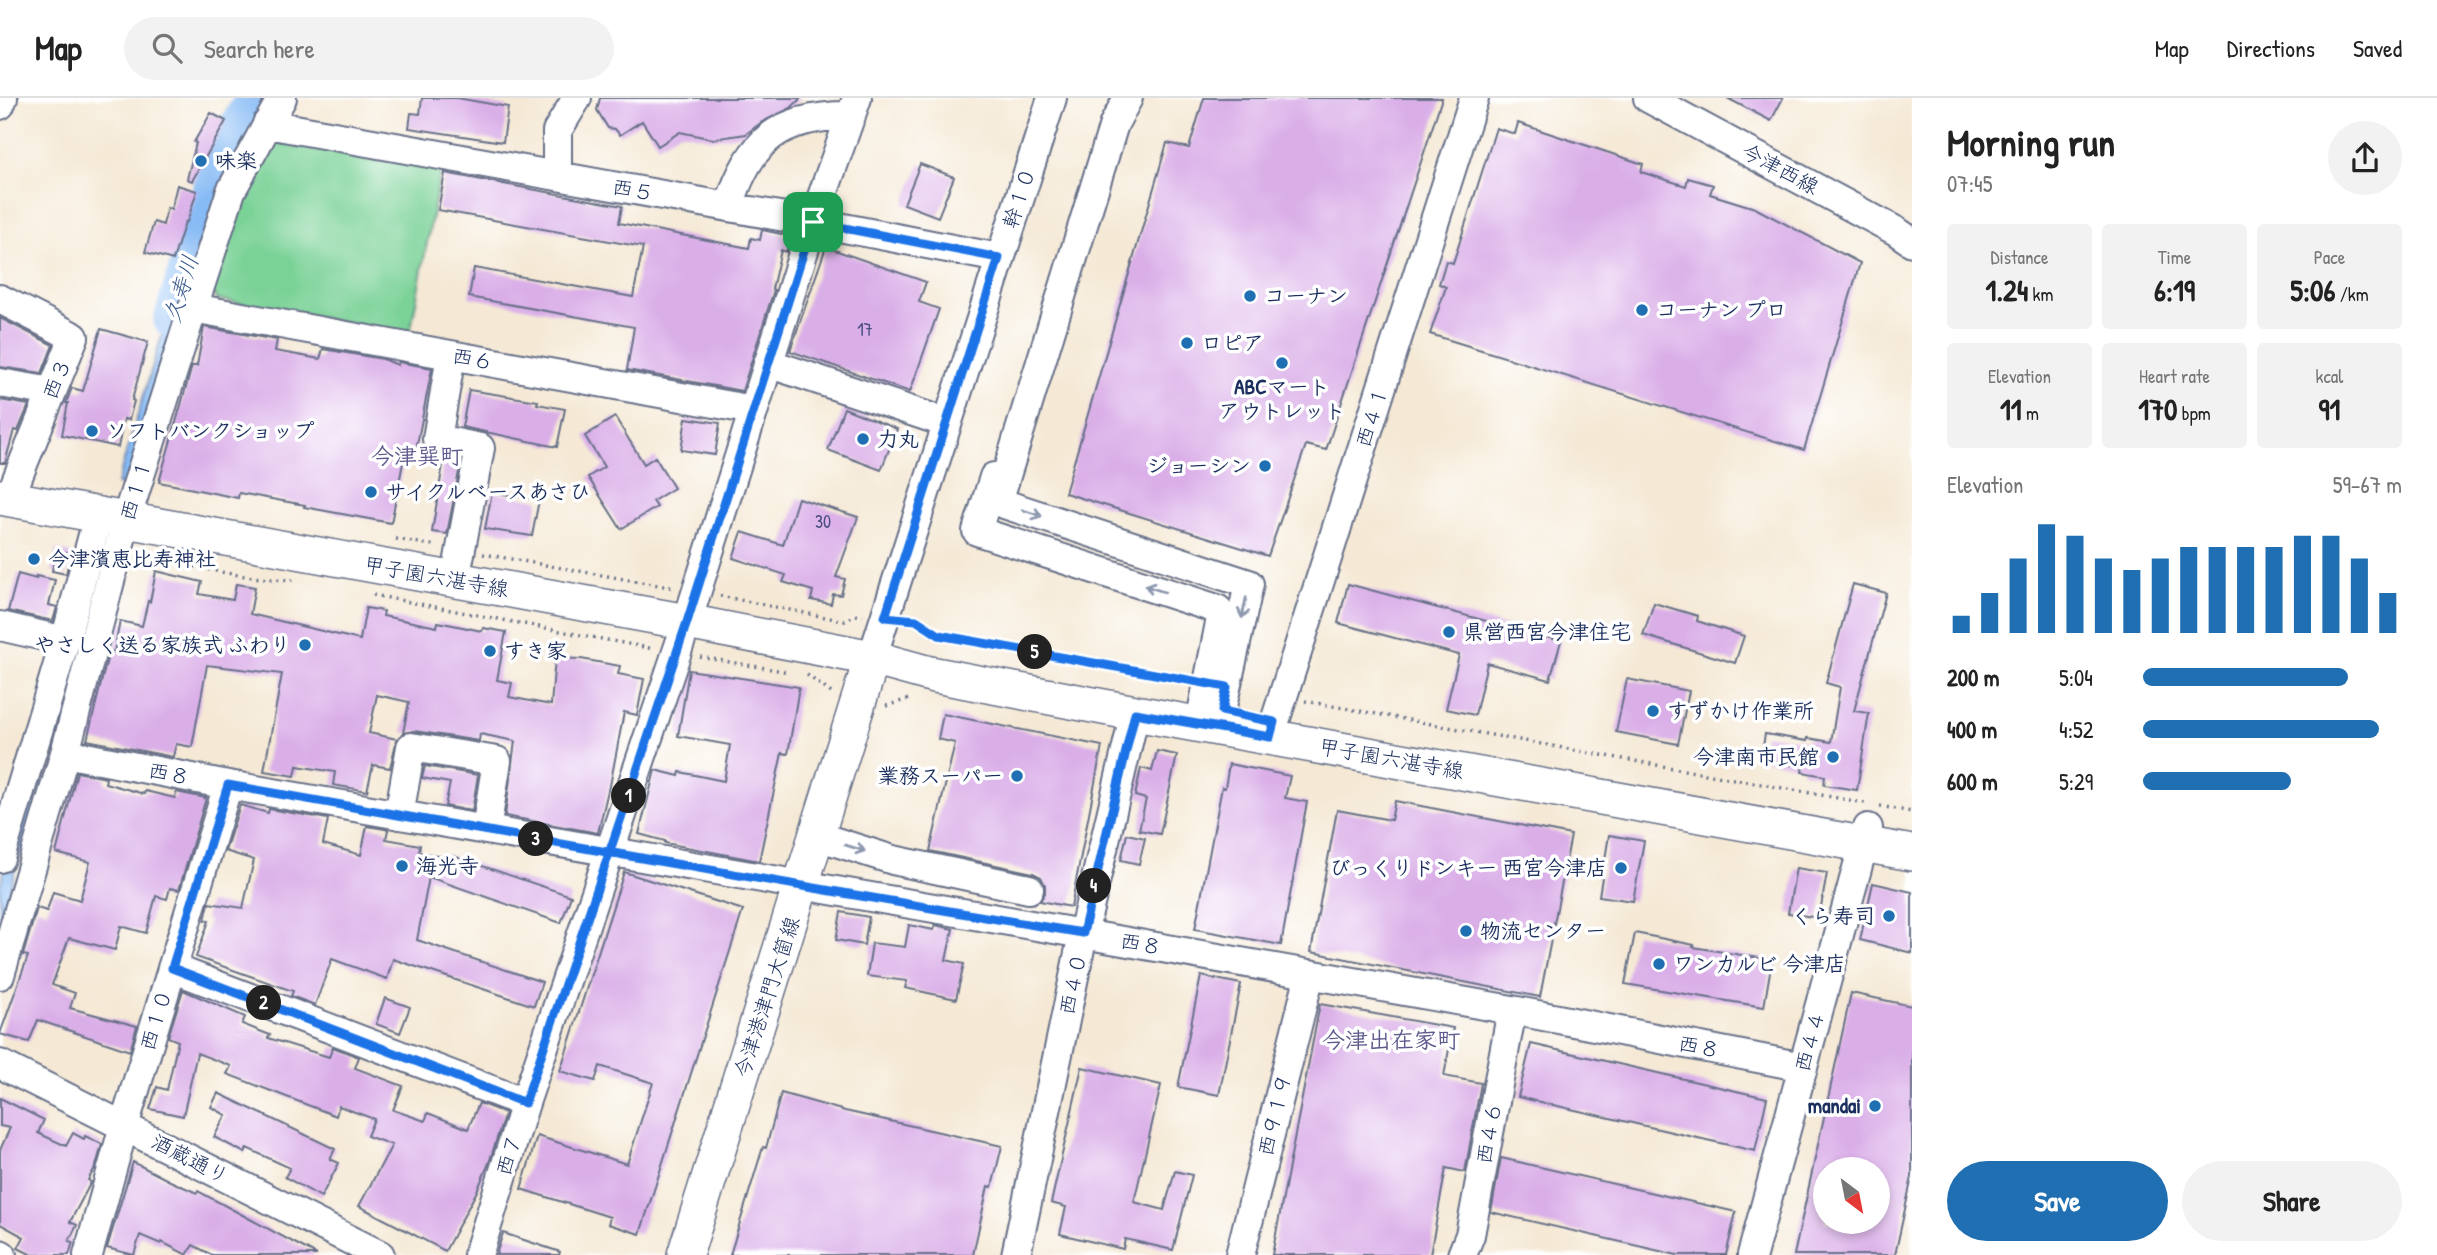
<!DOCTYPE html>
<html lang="en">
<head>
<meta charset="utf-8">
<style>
  body { margin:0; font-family:"Patrick Hand","Klee One",sans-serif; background:#f2f2f2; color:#222; height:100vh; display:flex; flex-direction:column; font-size:26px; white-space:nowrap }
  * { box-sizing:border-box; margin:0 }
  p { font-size:23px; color:#767676 }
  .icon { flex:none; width:38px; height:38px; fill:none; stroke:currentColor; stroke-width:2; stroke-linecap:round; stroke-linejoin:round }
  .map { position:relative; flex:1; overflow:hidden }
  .side { display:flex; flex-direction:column; background:#fff; width:525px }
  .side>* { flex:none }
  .needle { width:46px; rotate:148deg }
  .fabs { position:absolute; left:1813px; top:1059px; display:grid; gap:14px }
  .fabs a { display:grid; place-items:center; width:77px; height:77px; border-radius:50%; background:#fff; box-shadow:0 4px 10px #0003; font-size:35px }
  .pin { position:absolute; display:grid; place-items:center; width:60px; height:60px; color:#fff; margin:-30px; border-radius:14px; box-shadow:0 4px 10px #0006 }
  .km { position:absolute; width:35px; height:35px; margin:-18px; border-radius:50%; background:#222; color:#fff; font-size:19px; line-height:35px; text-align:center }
  .round { display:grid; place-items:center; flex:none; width:74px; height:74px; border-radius:37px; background:#f2f2f2 }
  .overview { display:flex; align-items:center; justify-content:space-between; height:119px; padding:0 35px }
  h1 { font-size:38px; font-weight:700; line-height:52px }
  .figures { display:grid; grid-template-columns:repeat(3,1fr); gap:10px; height:119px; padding:7px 35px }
  .figures div { display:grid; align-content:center; border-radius:7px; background:#f2f2f2; text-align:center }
  .figures b { font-size:30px; font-weight:700 }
  .figures small { font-size:19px; font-weight:400 }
  .figures p { font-size:19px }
  .chart { height:196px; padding:14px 35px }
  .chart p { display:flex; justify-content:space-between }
  .chart svg { width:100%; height:126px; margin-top:7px; stroke:#1f6fb2; stroke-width:6 }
  .action { display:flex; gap:14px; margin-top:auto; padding:14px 35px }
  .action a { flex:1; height:80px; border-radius:42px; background:#1f6fb2; color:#fff; font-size:28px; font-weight:700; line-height:80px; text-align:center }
  .action a+a { background:#f2f2f2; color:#222 }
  ul { padding:0 35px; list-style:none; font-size:23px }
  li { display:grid; grid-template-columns:112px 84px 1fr; align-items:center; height:52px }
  li i { height:18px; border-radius:9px; background:#1f6fb2 }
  header { display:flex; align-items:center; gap:42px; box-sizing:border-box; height:98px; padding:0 35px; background:#fff; border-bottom:2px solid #e0e0e0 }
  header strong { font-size:33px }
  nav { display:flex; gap:38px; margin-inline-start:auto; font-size:24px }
  .search { width:490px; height:63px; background:#f2f2f2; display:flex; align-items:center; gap:18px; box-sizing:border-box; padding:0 24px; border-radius:38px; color:#767676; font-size:26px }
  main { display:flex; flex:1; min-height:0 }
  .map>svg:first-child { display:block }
  .green { fill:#7ad297; stroke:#4a807a; stroke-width:2 }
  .water { fill:#87bbf5; stroke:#5175aa; stroke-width:2 }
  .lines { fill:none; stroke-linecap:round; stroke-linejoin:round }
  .river { stroke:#87bbf5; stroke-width:37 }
  .building { fill:#daafe8; fill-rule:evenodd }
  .minor-casing { stroke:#677088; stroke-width:32 }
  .major-casing { stroke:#677088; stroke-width:38 }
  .path { stroke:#677088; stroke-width:3.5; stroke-dasharray:2 5; stroke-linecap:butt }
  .minor { stroke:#fff; stroke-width:28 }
  .major { stroke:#fff; stroke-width:35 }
  .oneway { stroke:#8d97ae }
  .route-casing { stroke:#fff; stroke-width:14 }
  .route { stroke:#1a73e8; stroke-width:9 }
  .poi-dot { fill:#1f6fb2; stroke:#fff; stroke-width:2.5 }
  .labels { text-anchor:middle; stroke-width:7; stroke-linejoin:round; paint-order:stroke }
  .number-label { font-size:18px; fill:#4b4f80 }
  .poi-label { font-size:21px; font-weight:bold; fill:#1b2f5e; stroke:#fff; text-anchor:start }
  .street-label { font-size:21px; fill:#1b2f5e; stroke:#fff }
  .water-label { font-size:23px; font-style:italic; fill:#3b598b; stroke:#fff }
  .neighbourhood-label { font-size:23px; font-weight:bold; fill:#5e5c8e; stroke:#fff }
</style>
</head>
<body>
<header>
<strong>Map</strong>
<div class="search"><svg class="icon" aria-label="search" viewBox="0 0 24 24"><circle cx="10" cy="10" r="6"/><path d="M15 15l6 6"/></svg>Search here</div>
<nav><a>Map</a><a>Directions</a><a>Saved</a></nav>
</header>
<main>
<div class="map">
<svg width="1912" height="1157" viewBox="0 0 1912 1157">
  <rect width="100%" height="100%" fill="#fff"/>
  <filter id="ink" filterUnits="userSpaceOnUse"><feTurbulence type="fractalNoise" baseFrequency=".0143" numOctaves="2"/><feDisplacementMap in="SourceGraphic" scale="14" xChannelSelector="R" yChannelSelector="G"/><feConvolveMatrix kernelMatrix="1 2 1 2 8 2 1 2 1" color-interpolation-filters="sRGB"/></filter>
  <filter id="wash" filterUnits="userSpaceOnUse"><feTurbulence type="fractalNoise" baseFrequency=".00686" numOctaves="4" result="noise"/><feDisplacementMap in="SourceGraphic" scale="28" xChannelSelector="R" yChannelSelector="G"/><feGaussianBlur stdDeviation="1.57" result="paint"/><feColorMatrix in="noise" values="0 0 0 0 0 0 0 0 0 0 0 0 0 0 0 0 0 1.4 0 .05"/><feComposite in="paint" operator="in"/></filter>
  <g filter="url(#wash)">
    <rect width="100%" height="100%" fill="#f5e9d5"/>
    <!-- green -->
    <path class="green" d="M280,41l161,29 -31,166 -194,-35 -5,-9 27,-86 32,-59z"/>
    <!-- water -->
    <path class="water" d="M246,0h17l-34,59 -13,-5z
      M181,174l9,2 -63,212 -10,-2z
      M102,437l11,2 -113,385v-37z"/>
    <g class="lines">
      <!-- river -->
      <path class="river" d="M172,222l49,-164 33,-58"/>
    </g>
    <g id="blocks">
      <!-- building -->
      <path class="building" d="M422,0h35l51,9 -5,35 -94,-14 2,-15 9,1z
        M600,0h201l-10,10 -29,14 -16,12 -33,5 -33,-7 -22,14 -16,-25 -22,14 -5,-6 -7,-1 -11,-18z
        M1204,0h238l-116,352 -20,-5 -38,111 -203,-63 102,-350 22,5z
        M1727,0h56l-12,23z
        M211,15l15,8 -34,60 -5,-2 9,-36 -2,-1z
        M1518,25l125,41 -2,8 45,14 2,-8 25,7 -3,9 45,14 105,55 -56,187 -374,-116 16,-47 -7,-3 7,-23 7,2 43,-135 19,6z
        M920,66l34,13 -16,40 -34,-13z
        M445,75l177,33 -3,17 130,25 2,-10 9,2 2,-10 29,6 -5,16 -5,-2 -9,39 2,1 -32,101 -115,-21 7,-43 -165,-30 5,-29 159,29 10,-50 -205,-37z
        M177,87l20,6 -10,31h-2l-12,38 -28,-8 9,-30 9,3 4,-17 4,1z
        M826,149l100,35 -7,20 20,7 -29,83 -120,-41z
        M0,220l53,27 -11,28 -42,-6z
        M204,229l73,13 -2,11 45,8 3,-10 60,10 15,6v-3l34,6 -18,92 -10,-2 -13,65 -87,-16 1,-2 -28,-5 -38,-7 -1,5 -79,-16 33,-116h5z
        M101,231l47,13 -16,58 2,1 -5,19 -5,-1 -6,28 -56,-12 6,-32h-2l6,-15 11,3z
        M469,292l69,11 -1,3 28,5 -8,38 -95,-20z
        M0,302l29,5 -11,26 -4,-1 -9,33h-5z
        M844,310l53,21 -16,41 -53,-20z
        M615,319l29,47 11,-7 19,31 -21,13 4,6 -36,22 -33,-52 16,-10 -19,-31z
        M686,320l34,5 -5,32 -34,-5z
        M444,360l17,3 -14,73 -15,-2z
        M492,394l47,8 -7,36 -47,-7z
        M798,400l60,19 -22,60 9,2 -4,16 -8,-1 -2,10 -20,-4 2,-9 -30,-9 3,-7 -53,-17 9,-26 41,13z
        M56,452l15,3 -5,21 -14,-3z
        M156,473l46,11 -3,12 34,6 3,-16 19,3 -5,27 110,26 6,-32 18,3 -1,5 54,11 1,-5 44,9 1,-3 23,4 -9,48 15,3 -3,14 42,8 4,-47 26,1 39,7 -2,8 26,5 -7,36 -13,-3 -14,74h-1l-11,47 -93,-17 10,-75 -35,-7 -1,7 -65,-10 -11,2 6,-31 -32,-7 -8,38 28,6 -7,29 -17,-3 -6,26 -34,-6 2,-13 -38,-6 -2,10 -31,-5 18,-97 -75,-9 -15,82 -16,-3 -3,13 -86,-17 22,-89 5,1 6,-31 22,5 6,-25 2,1z
        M18,476l18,5v-3l19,4 -6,25 8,2 -4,14 -45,-10z
        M1348,486l213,57 -11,39 -63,-17 -12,52 -29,-6 13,-54 -121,-32z
        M1853,486l33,9 -32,118 15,2 -12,77 -33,-5 1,-9 -23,-4 1,-5 -42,-8 4,-25 42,7 1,-3 23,4 9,-55 -14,-4z
        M1654,505l44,13 -1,5 47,15 -9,27 -92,-28z
        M689,572l110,17 -11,67 -6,-1 -23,108 -94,-18v-2l-26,-7 16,-64 24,6 1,-4 44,9 6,-36 -52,-9z
        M1627,581l62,12 -11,53 -62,-12z
        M943,616l159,32 -31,161 -31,-6 5,-8v-8l-4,-8 -8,-4 -103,-22 25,-108 -17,-4z
        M1157,653l20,4 -17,79 -21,-4 7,-31 -11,-3 6,-28 11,3z
        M1229,666l61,12 -5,22 22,4 -26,143 -86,-16 27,-142 3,1z
        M425,668l53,9 -6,36 -27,-5 5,-23 -28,-5z
        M77,674l29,6 -1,5 39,11 1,-3 30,7 1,-6 30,6 -27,92 -9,-2 -3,11 -11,-3 -10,37 -25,-7 -6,24 -46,-12 -17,47 23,8 -5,15 67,18 -7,25 -92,-31 -9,22 -29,-8 28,-78 -5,-1 14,-47 10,3 6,-19 27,8 10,-38 -34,-9z
        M1395,703l176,34 -31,162 -229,-45 26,-142 54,10z
        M240,707l28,8 1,-4 59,10 -5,25 38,11 6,-29 18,3 3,1 -2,9 34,6 -1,7 33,7 1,-3 118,40 -10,27 -132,-46 -12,63 125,42 -8,24 -141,-47 -6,20 -55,-20 -17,46 -24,-9 2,-5 -97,-34 13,-36 -4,-1 4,-17 34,5 11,-48 -29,-9z
        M1127,736l18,4 -6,26 -18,-4z
        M1609,737l35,6 -11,60 -34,-5z
        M1796,770l31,5 -8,45 -31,-5z
        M624,774l119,38 -103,324 -32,-10 2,-7 -89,-28 16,-53 90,28 26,-81 -53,-17 -5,15 -35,-10z
        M1873,785l39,9v61l-52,-13z
        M841,814l28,5 -5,28 -28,-5z
        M909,827l25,5 1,-5 18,4 -7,31 18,4 -8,35 -51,-11 2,-7 -40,-5 5,-33 33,4z
        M1635,835l59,12 -1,2 79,13 -8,47 -139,-23z
        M1201,878l40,8 -22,111 -41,-8z
        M183,892l62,27 -3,7 28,11 -2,3 61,19 4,-10 26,10 -4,11 48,18 -10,24 32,11 3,-8 40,16 11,-26 26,10 -16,50 -12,28 -32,60 -86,-45 33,-61 -25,-9 7,-17 -35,-13 -3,10 -109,-42 4,-8 -34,-13 -14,63 -33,-7 7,-22 10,3 11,-49 -10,-4z
        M1851,895l61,13v171l-17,78h-101zM1825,1071h53v53h-53z
        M385,900l25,9 -10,26 -24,-9z
        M1320,906l133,24 -9,48 37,7 -16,89 -19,-4 -16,87h-158z
        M1531,946l236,54 -12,53 -237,-54z
        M1082,969l79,18 -27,117 30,8 11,-39 17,4 -19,75 -48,-11 -2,10 -63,-15 6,-27 -15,-4z
        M218,995l117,56 -5,10 9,4 -18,34 -36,-20 5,-9 -43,-20 -2,5 -31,-16 12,-22 -15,-8z
        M781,995l64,18 157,35 -10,41 -4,-1 -15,69h-243l33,-108 3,1z
        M0,1000l44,22 -6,13 28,13 7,-13 11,6 1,-3 17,8 -6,22 -8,14 3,2 -21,40 7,3 -8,16 4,1 -4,13h-37l-14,-7 6,-11 -24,-13v-74l10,-22 -10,-2z
        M1501,1060l235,54 -10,43h-49l-186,-43z
        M133,1064l37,19 27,12 1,-2 119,64h-105l-19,-10 -6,10 -25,-13 -1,2 -21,-9 -6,20 -27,-7z
        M503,1135l57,19 -1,3h-63z"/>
    </g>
  </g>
  <g filter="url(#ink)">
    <use href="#blocks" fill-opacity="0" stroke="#677088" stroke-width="2"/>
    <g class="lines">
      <!-- minor casing -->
      <g class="minor-casing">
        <path id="minor" d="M1128,0l-14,26 -116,378 251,82 -28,127
          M1648,0l248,133 16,11
          M0,7l3,-7
          M267,26l546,98 186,36
          M557,78v-45l20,-33
          M729,109c20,-67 51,-92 122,-91
          M0,201l74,38 -65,162
          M193,210l560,102
          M451,257l-14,84 43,9 -25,132
          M768,265l179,60
          M0,285l52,9
          M994,379l-17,54 240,78 4,9 -18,90
          M0,528l65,15
          M872,560l180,-560
          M1270,639l204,-639
          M65,655l163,32 855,149 429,76 291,57
          M399,717l12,-68 86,14 -11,69
          M817,738l76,24 136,29
          M0,760l65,-217 33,-125
          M172,870l353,135
          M0,877l65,-222 61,-233 67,-212 38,-117 51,-93
          M0,966l380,191
          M0,1156l2,1
          M88,1157l36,-129 104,-341
          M478,1157l47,-152 162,-481 126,-400 44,-124
          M1016,1157l67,-321 52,-221
          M1240,1157l70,-281
          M1462,1157l8,-20 42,-225
          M1752,1157l116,-427"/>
      </g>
      <!-- major casing -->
      <g class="major-casing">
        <path id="major" d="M0,399l687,125 185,36 58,16 205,39 777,140
          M685,1157l187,-597"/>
      </g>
      <!-- path -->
      <path class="path" d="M396,441l41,7
        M140,455c50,13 101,26 153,27
        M483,456l192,34
        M373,497l281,54
        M720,498l125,25 10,-6 8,1
        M909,522h7l23,15 248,45
        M700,559l89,15
        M807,577l27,20
        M1305,603l560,102
        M886,608l26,-8
        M1880,708l32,6"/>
      <!-- minor -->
      <use href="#minor" class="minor"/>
      <!-- major -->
      <use href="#major" class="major"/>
    </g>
    <!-- one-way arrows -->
    <defs><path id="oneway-shaft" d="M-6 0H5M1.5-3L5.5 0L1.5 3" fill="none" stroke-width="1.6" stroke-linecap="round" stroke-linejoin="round" transform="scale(1.75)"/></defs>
    <g class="oneway">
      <use href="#oneway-shaft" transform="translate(1032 415) rotate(18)"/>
      <use href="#oneway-shaft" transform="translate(1155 491) rotate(-162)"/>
      <use href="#oneway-shaft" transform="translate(1244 510) rotate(102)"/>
      <use href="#oneway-shaft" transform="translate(855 750) rotate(17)"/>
    </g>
  </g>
  <g class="lines" filter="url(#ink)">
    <!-- route casing -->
    <g class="route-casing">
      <path id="route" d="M813,124l-126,400 -162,481 -353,-135 56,-183c285,50 569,102 855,148l52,-220 135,24 4,-15 -52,-11 5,-24 -288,-52 -23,-15 -31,-3 114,-359 -186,-36"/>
    </g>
    <!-- route -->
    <use href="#route" class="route"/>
  </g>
  <!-- markers -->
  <g class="poi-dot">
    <circle cx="201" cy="63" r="7"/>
    <circle cx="1250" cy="198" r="7"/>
    <circle cx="1642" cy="212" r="7"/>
    <circle cx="1187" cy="245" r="7"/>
    <circle cx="1282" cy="265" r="7"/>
    <circle cx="92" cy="333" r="7"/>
    <circle cx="863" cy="341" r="7"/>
    <circle cx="1265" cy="368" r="7"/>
    <circle cx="371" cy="394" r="7"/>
    <circle cx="34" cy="461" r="7"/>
    <circle cx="1449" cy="534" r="7"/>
    <circle cx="305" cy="547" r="7"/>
    <circle cx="490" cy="553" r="7"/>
    <circle cx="1653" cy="613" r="7"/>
    <circle cx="1833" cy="659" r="7"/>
    <circle cx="1017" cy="678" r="7"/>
    <circle cx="402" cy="768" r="7"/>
    <circle cx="1621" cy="770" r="7"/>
    <circle cx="1889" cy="818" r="7"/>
    <circle cx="1466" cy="833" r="7"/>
    <circle cx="1659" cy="866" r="7"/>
    <circle cx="1875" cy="1008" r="7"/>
  </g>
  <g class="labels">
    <!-- number labels -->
    <g class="number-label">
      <text x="865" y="238">17</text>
      <text x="823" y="430">30</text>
    </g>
    <!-- poi labels -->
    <g class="poi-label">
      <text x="215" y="70">味楽</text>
      <text x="1264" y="205">コーナン</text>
      <text x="1656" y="219">コーナン プロ</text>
      <text x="1201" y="252">ロピア</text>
      <text x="1282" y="296" text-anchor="middle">ABCマート<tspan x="1282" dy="24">アウトレット</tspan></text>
      <text x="106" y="340">ソフトバンクショップ</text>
      <text x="877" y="348">力丸</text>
      <text x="1251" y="375" text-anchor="end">ジョーシン</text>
      <text x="385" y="401">サイクルベースあさひ</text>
      <text x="48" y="468">今津濱恵比寿神社</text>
      <text x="1463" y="541">県営西宮今津住宅</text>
      <text x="291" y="554" text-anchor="end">やさしく送る家族式 ふわり</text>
      <text x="504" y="560">すき家</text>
      <text x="1667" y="620">すずかけ作業所</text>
      <text x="1819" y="666" text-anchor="end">今津南市民館</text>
      <text x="1003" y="685" text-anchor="end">業務スーパー</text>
      <text x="416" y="775">海光寺</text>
      <text x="1607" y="777" text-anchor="end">びっくりドンキー 西宮今津店</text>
      <text x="1875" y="825" text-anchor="end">くら寿司</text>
      <text x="1480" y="840">物流センター</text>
      <text x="1673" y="873">ワンカルビ 今津店</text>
      <text x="1861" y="1015" text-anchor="end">mandai</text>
    </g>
    <!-- street labels -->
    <g class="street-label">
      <text transform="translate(1780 71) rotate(28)" y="7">今津西線</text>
      <text transform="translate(633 92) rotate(10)" y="7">西５</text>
      <text transform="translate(1019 100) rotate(-72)" y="7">幹１０</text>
      <text transform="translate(473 261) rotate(10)" y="7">西６</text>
      <text transform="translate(57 281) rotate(-68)" y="7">西３</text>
      <text transform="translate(1372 319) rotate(-72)" y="7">西４１</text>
      <text transform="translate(136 392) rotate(-73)" y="7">西１１</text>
      <text transform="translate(436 479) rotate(10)" y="7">甲子園六湛寺線</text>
      <text transform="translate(1391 661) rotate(10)" y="7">甲子園六湛寺線</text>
      <text transform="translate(169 676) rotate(11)" y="7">西８</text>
      <text transform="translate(1141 846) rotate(10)" y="7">西８</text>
      <text transform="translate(1073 886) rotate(-78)" y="7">西４０</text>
      <text transform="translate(767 899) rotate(-72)" y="7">今津港津門大箇線</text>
      <text transform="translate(156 922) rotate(-73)" y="7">西１０</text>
      <text transform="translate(1810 943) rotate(-75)" y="7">西４４</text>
      <text transform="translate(1699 949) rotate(11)" y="7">西８</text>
      <text transform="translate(1275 1017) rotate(-76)" y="7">西９１９</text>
      <text transform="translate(1489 1035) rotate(-80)" y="7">西４６</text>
      <text transform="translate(509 1057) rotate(-73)" y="7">西７</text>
      <text transform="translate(190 1061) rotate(27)" y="7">酒蔵通り</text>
    </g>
    <!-- water labels -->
    <g class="water-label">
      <text transform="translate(181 191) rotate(-73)" y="8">久寿川</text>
    </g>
    <!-- neighbourhood labels -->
    <g class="neighbourhood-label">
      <text x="417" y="366">今津巽町</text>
      <text x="1391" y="950">今津出在家町</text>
    </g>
  </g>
</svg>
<div class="fabs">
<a><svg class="needle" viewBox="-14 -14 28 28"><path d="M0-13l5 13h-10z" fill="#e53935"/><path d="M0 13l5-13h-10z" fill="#767676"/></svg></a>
</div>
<div class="pin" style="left:813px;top:124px;background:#1e9e55"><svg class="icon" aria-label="arrive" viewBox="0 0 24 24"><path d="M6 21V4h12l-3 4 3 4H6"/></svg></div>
<b class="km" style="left:629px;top:698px">1</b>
<b class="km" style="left:264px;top:905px">2</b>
<b class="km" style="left:536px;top:741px">3</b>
<b class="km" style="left:1094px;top:788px">4</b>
<b class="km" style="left:1035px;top:554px">5</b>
</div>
<section class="side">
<div class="overview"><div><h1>Morning run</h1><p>07:45</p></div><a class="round"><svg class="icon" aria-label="share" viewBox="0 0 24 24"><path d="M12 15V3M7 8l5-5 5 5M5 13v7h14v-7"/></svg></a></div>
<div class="figures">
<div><p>Distance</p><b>1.24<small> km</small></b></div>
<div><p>Time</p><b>6:19</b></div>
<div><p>Pace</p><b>5:06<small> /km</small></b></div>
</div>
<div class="figures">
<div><p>Elevation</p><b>11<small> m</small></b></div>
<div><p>Heart rate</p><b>170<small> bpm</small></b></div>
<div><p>kcal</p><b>91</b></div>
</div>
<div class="chart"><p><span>Elevation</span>59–67 m</p>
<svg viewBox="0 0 160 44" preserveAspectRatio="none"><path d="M5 44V38M15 44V30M25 44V18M35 44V6M45 44V10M55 44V18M65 44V22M75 44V18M85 44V14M95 44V14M105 44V14M115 44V14M125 44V10M135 44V10M145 44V18M155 44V30"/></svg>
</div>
<ul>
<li><b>200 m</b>5:04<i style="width:79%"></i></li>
<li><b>400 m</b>4:52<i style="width:91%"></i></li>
<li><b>600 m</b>5:29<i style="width:57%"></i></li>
</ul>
<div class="action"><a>Save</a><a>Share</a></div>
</section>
</main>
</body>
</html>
